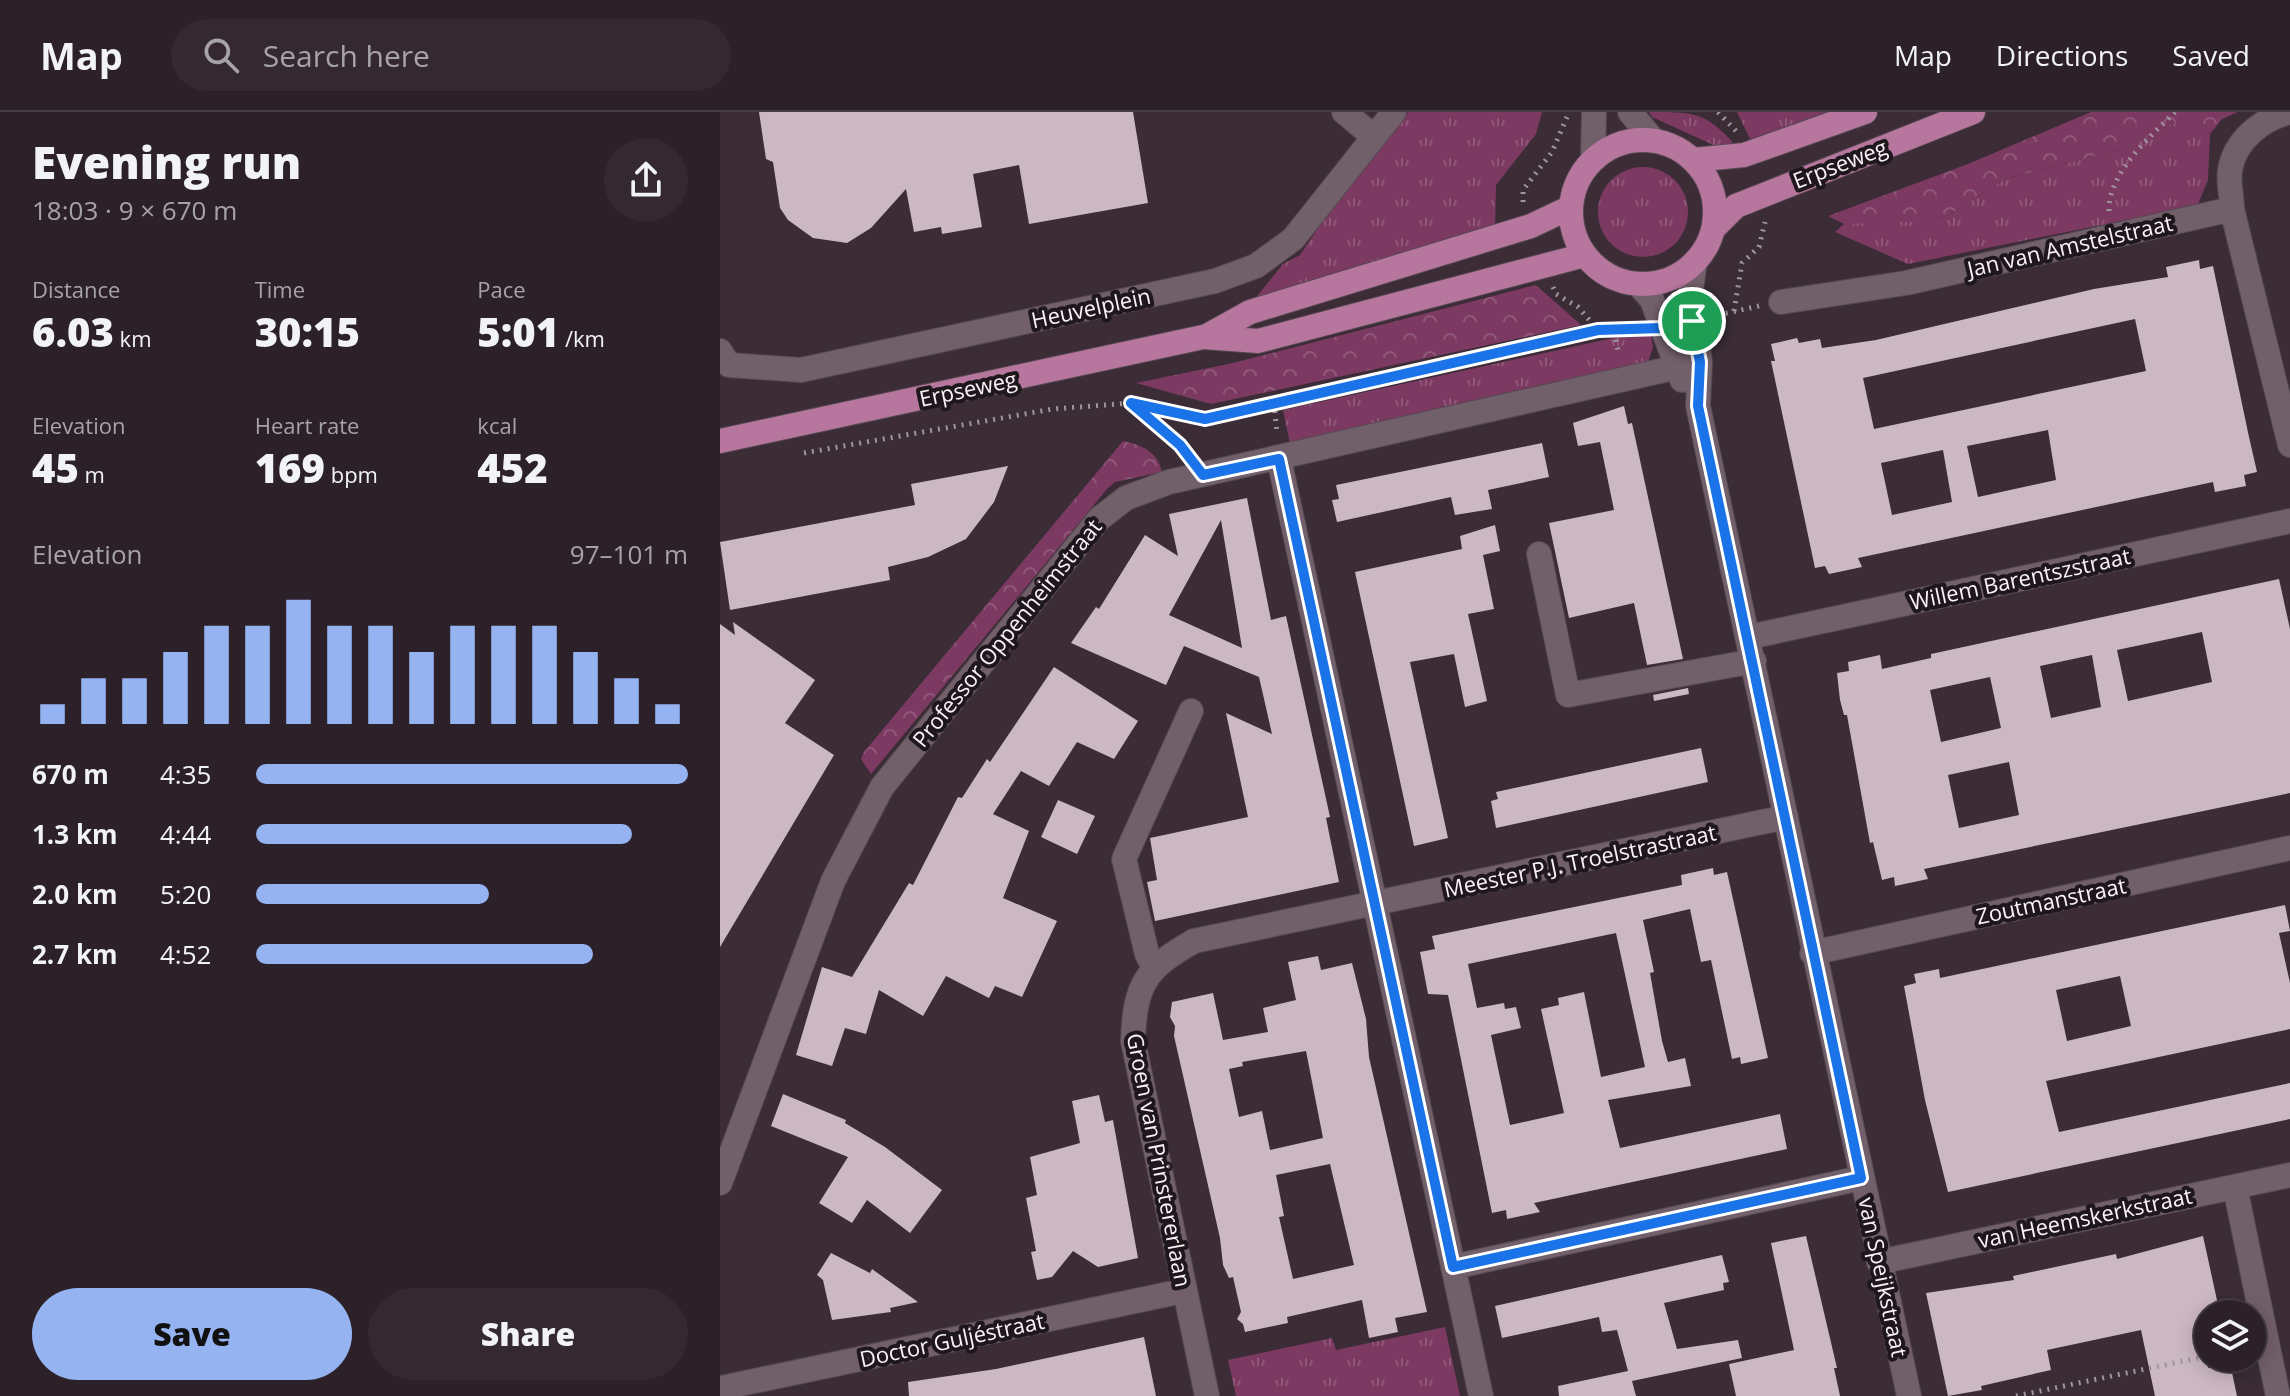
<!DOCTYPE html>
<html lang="en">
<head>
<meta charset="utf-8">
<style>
  body { margin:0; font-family:"Open Sans",sans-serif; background:#342930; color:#f1f3f6; height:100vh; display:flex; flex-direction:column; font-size:30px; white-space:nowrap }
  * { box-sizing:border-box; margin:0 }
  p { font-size:26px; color:#a6a3a8 }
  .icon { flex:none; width:44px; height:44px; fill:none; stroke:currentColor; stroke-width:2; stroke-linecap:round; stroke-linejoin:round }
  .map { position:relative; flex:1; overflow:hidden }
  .panel { display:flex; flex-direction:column; background:#2c2128; width:720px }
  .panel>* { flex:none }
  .tools { position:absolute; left:1474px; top:1188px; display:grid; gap:16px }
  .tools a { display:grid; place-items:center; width:72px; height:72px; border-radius:50%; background:#2c2128; box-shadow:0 4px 20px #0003,0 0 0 2px #483e45; font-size:40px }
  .pin { position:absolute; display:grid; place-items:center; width:68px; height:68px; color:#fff; margin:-34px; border:4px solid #fff; border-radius:50%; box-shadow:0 2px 8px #0007 }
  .round { display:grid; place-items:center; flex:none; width:84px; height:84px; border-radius:42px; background:#342930 }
  .head { display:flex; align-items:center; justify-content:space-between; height:136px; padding:0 32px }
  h1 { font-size:44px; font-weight:800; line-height:60px }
  .stats { display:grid; grid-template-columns:repeat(3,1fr); gap:12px; height:136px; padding:8px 32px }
  .stats div { display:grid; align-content:center }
  .stats b { font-size:40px; font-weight:800 }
  .stats small { font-size:22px; font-weight:400 }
  .stats p { font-size:22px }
  .chart { height:224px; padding:16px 32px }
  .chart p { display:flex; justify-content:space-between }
  .chart svg { width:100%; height:144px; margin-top:8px; stroke:#95b2f1; stroke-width:6 }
  .cta { display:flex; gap:16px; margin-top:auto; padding:16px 32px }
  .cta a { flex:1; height:92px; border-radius:48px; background:#95b2f1; color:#111; font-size:32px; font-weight:800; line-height:92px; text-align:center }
  .cta a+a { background:#342930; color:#f1f3f6 }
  ul { padding:0 32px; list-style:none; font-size:26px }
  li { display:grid; grid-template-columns:128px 96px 1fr; align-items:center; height:60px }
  li i { height:20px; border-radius:10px; background:#95b2f1 }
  header { display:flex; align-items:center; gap:48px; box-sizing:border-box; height:112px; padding:0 40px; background:#2c2128; border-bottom:2px solid #483e45 }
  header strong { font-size:38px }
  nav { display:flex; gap:44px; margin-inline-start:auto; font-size:28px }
  .search { width:560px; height:72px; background:#342930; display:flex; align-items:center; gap:20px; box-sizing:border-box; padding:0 28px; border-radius:44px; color:#a6a3a8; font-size:30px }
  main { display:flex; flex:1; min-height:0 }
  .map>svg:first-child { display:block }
  .grass { fill:url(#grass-tufts) }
  .forest { fill:url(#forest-crowns) }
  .building { fill:#ccb8c3; fill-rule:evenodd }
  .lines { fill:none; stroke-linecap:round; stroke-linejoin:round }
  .minor-casing { stroke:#564951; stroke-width:26 }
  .major-casing { stroke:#564951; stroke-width:26 }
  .path { stroke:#a1959c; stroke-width:5; stroke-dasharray:2 6; stroke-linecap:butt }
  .minor { stroke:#715f69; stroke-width:24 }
  .major { stroke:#b7769d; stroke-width:24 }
  .route-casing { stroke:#fff; stroke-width:16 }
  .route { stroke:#1a73e8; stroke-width:10 }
  .labels { text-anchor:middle; stroke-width:8; stroke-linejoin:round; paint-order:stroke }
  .street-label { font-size:22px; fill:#fbf1f7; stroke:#1e171b }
</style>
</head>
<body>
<header>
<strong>Map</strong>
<div class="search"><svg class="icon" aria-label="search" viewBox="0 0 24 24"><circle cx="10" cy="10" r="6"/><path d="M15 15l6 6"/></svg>Search here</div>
<nav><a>Map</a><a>Directions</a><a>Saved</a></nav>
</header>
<main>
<section class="panel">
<div class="head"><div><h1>Evening run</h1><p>18:03 · 9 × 670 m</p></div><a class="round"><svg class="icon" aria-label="share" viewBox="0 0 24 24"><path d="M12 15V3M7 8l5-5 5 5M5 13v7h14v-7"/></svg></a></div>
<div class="stats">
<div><p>Distance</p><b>6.03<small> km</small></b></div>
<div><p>Time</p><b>30:15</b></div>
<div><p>Pace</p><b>5:01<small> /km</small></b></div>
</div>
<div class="stats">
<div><p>Elevation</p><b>45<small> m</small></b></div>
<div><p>Heart rate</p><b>169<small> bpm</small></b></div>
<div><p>kcal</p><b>452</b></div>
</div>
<div class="chart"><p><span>Elevation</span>97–101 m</p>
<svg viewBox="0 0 160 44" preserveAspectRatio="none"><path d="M5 44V38M15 44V30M25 44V30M35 44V22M45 44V14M55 44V14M65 44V6M75 44V14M85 44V14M95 44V22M105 44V14M115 44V14M125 44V14M135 44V22M145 44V30M155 44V38"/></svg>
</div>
<ul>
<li><b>670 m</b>4:35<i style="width:100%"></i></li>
<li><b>1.3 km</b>4:44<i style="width:87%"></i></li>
<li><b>2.0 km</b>5:20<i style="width:54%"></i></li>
<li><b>2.7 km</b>4:52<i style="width:78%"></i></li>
</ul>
<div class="cta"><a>Save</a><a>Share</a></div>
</section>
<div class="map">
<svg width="1570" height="1284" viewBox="0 0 1570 1284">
  <defs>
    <pattern id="grass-tufts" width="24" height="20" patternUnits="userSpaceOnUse" patternTransform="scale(2)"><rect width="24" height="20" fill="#7c3a63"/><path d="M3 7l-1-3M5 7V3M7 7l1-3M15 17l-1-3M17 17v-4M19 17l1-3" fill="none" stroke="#90577a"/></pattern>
    <pattern id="forest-crowns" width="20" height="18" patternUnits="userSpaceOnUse" patternTransform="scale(2)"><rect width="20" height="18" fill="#7c3a63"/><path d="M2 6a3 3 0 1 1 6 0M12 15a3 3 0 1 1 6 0" fill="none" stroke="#90577a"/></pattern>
  </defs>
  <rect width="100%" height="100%" fill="#3b2c35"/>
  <!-- grass -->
  <path class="grass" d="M688,0h134l-6,22 -40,51 -1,47 -245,73 33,-41 17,-9 26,-39z
    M929,0c45,0 57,0 85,32l-14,4 -68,-31z
    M1017,0h107l-93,29z
    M1465,5h9l16,17 -2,46 -10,24 -12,4 -278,56 -73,-32 9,-8 20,-3h65l20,-6 56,-36 121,-31z
    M878 100a45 45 0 1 1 90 0a45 45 0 1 1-90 0Z
    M930,218l3,17 -6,18 -357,79 -7,-34z
    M725,1215l15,69h-224l-8,-36 104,-22 4,12z"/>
  <!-- forest -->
  <path class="forest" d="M1371,0h147l-16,7 -12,15 -16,-17h-9l-59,31 -121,31 -56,36 -20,6 -85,3 -16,-8 140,-52z
    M816,173l45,40 -370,79 -75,-21 97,-20z
    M403,329c19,4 35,11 39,31l-47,10 -8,7 -236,285 -10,-15 3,-7z"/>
  <!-- building -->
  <path class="building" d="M39,0h374l15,91 -119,21 -10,-59 -46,9 9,53 -40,7 -1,-7 -27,5 -8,-43 -35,39 -24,15 -34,-5 -25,-18 -8,-12 -7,-46 -7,-3z
    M1479,148l1,9 13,-3 36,171 8,35 -13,3 2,11 -31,6 -2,-10 -355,76 4,9 -33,7 -4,-8 -10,2 -44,-207h4l-4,-17 26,-6 2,5 21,-4 2,9 54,-8 218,-51 74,-12 -2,-10zM1415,207l11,52 -272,58 -11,-51zM1328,318l8,50 -78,17 -11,-51zM1223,338l9,52 -60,13 -11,-52z
    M904,294l4,18 4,-1 51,236 -36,6 -13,-62 -65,15 -20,-95 65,-13 -14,-68 -22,4 -5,-23z
    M822,331l7,34 -61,13 4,19 -37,6 -4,-18 -114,25 -5,-22 7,-1 -3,-14z
    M288,354l-14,36 -28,37 -38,18 -40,10 2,13 -160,30 -10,-68 195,-37 -4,-21z
    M527,386l24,122 15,-4 44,201 -4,1 13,64 -184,39 -8,-39 10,-2 -7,-42 98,-21 -22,-104 46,21 -13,-57 -75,-31 -18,39 -95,-42 25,-36 3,2 46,-74 33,21 -9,-42zM501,408l21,128 -73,-33z
    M775,413l5,26 -17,4 11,54 -26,5 19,87 -22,6 -11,-53 -44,8 38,176 -34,8 -59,-274 107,-23 -2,-13z
    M1559,467l11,50v164l-366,76 4,10 -33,7 -1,-9 -12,3 -9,-38 -3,1 -23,-128h-3l-4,-15 -3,-27 12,-2 -1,-9 32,-7 2,14 49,-11v-4zM1482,520l10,50 -84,19 -11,-51zM1372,543l9,52 -50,11 -11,-52zM1270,565l11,51 -60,14 -11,-52zM1289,650l10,53 -60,13 -11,-53z
    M13,510l82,58 -30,43 49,32 -114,192v-323l15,11z
    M334,555l84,54 -24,38 -37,-17 -28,44 -28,-15 -28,43 36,17 -26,67 54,23 -35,76 -27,-11 -6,12 -43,-22 -23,40 -44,-26 -13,44 -21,-6 -13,38 -36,-11 26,-88 30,10 57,-94 4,2 45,-88 4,1 25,-39 3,3z
    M968,576l1,6 -35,7 -1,-6z
    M981,636l7,34 -212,46 -5,-27 7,-2 -2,-7z
    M338,688l37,16 -18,38 -36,-17z
    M993,756l1,7 13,-3 41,186 -27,6 -1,-7 -8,2 -21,-99 -10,2 -11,-53 -47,11 11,52 -4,1 12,68 6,21 17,-4 6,28 -83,14 12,48 160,-34 7,35 -253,54 6,9 -33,7 -1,-9 -14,3 -44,-218 -20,-1 -8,-42 15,-3 -3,-13 250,-51 -1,-10zM896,821l29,134 -44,10 -17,-85 -26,6 1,7 -18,4 23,104 -54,12 -19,-90 30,-7 -5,-21 -11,2 -1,-6 -27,5 -9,-44z
    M1565,793l5,26 -11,2 11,50v46l-244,52 13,51 231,-49v36l-342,73 -23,-92 -21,-114 12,-3 -2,-9 25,-5 1,9zM1400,864l11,50 -64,15 -11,-51z
    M598,844l3,14 31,-7 14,56 3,38 58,255 -32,6 3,14 -29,6 -7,-38 -75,17 1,6 -43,9 -2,-8 -6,-5 4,-7 -8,-35 -4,1 -6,-13 -3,-27 -46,-202 1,-10 -5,-9 2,-15 41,-9 10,47 45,-8 -5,-24 33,-8 -8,-38zM586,939l17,87 -53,12 -8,-39 -23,6 -10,-48 14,-3 -1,-4zM610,1052l24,101 -61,14 -14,-62 5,-1 -8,-41z
    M63,982l63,26 -1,3 40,24 57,43 -32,43 -43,-33 -15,23 -33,-20 29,-46 -77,-31z
    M379,983l6,27 8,-2 25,138 -40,9 -25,-16 -21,26 -15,3 -6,-28 5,-1 -10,-53 11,-3 -7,-38 50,-14 -8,-42z
    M1086,1124l31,132h-3l6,28h-104l-7,-32 65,-14 -23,-107z
    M1483,1124l17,78h-12v54l22,-5 7,33h-82l-14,-66 -94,20 4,20 -70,16 1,4 -34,6 -22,-103 88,-13 -1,-4 103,-22 1,5z
    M111,1141l39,20 2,-4 46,33 -28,6 1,4 -59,8 -9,-40 -6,-5z
    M1002,1143l7,27 -6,1 1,7 -60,13 13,46 61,-9 4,18 -110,23 4,15h-77l-1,-10 70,-15 -11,-41 -15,2 -3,-15 -97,21 -7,-32z
    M424,1225l12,59h-247l-1,-14 88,-13z"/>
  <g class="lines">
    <!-- minor casing -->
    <g class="minor-casing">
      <path id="minor" d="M910,0l24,29
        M654,25l20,-25
        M873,48l1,-48
        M1512,97l58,236
        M975,150l-4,27 9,73 -2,44 211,990
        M919,173l13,15 30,80
        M1061,190l125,-19 326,-74c0,-12 -4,-27 -2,-39 5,-30 32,-51 60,-58
        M0,239l9,14 72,5 414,-89 41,-15 37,-27 81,-102 -30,-25
        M559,347l202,937
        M819,442l29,141 186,-34
        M1029,525l541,-116
        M1092,841l478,-105
        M434,855l-7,-13 -23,-95 67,-148
        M0,1071l113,-302 49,-94 217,-268 27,-21 43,-16 531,-120
        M1515,1075l43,209
        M1159,1150l411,-87
        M733,1155l408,-89
        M1,1276l462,-97
        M487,1284l-74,-355c2,-57 12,-72 61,-100l592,-124"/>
    </g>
    <!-- major casing -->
    <g class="major-casing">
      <path id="major" d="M851 100a72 72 0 1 1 144 0a72 72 0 1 1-144 0Z
        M973,48l51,-5 121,-43
        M994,116l22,-22 237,-94
        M485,225l45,-25 281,-86 40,-19
        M0,329l483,-104 55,4 327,-86"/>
    </g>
    <!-- path -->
    <path class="path" d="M998,0l19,20
      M803,90v-12l29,-38 15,-35
      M1389,99c-1,-38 41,-74 66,-99
      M833,175l3,7 22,13 20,23
      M1014,199l8,-48 17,-16 6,-25
      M998,203l41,-9
      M894,220l5,23
      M554,291l3,31
      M415,294l22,17 29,30
      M84,341l249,-44 78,-6 74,16 393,-89h40
      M1296,1284l192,-40"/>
    <!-- minor -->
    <use href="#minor" class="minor"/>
    <!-- major -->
    <use href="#major" class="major"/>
  </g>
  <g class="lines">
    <!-- route casing -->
    <g class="route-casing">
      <path id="route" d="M972,209l8,41 -2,44 163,772 -408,89 -174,-808 -76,16 -23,-30 -49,-42 74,16 393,-89 64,-2z"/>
    </g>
    <!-- route -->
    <use href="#route" class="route"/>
  </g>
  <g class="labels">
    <!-- street labels -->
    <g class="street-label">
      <text transform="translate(1120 52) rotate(-21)" y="8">Erpseweg</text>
      <text transform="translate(1350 134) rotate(-13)" y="8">Jan van Amstelstraat</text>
      <text transform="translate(371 196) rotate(-12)" y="8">Heuvelplein</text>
      <text transform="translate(248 277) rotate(-12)" y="8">Erpseweg</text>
      <text transform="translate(1300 467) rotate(-12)" y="8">Willem Barentszstraat</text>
      <text transform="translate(287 521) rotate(-51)" y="8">Professor Oppenheimstraat</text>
      <text transform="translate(860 749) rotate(-12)" y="8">Meester P.J. Troelstrastraat</text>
      <text transform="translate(1331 789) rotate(-12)" y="8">Zoutmanstraat</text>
      <text transform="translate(439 1048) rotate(79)" y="8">Groen van Prinstererlaan</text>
      <text transform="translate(1365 1106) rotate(-12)" y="8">van Heemskerkstraat</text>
      <text transform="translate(1163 1165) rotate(78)" y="8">van Speijkstraat</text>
      <text transform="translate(232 1228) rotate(-12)" y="8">Doctor Guljéstraat</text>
    </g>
  </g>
</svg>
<div class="tools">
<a><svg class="icon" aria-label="layers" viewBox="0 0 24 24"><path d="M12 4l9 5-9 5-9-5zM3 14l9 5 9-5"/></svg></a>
</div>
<div class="pin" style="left:972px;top:209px;background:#1e9e55"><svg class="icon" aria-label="arrive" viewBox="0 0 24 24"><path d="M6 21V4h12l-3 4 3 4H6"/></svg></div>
</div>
</main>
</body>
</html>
